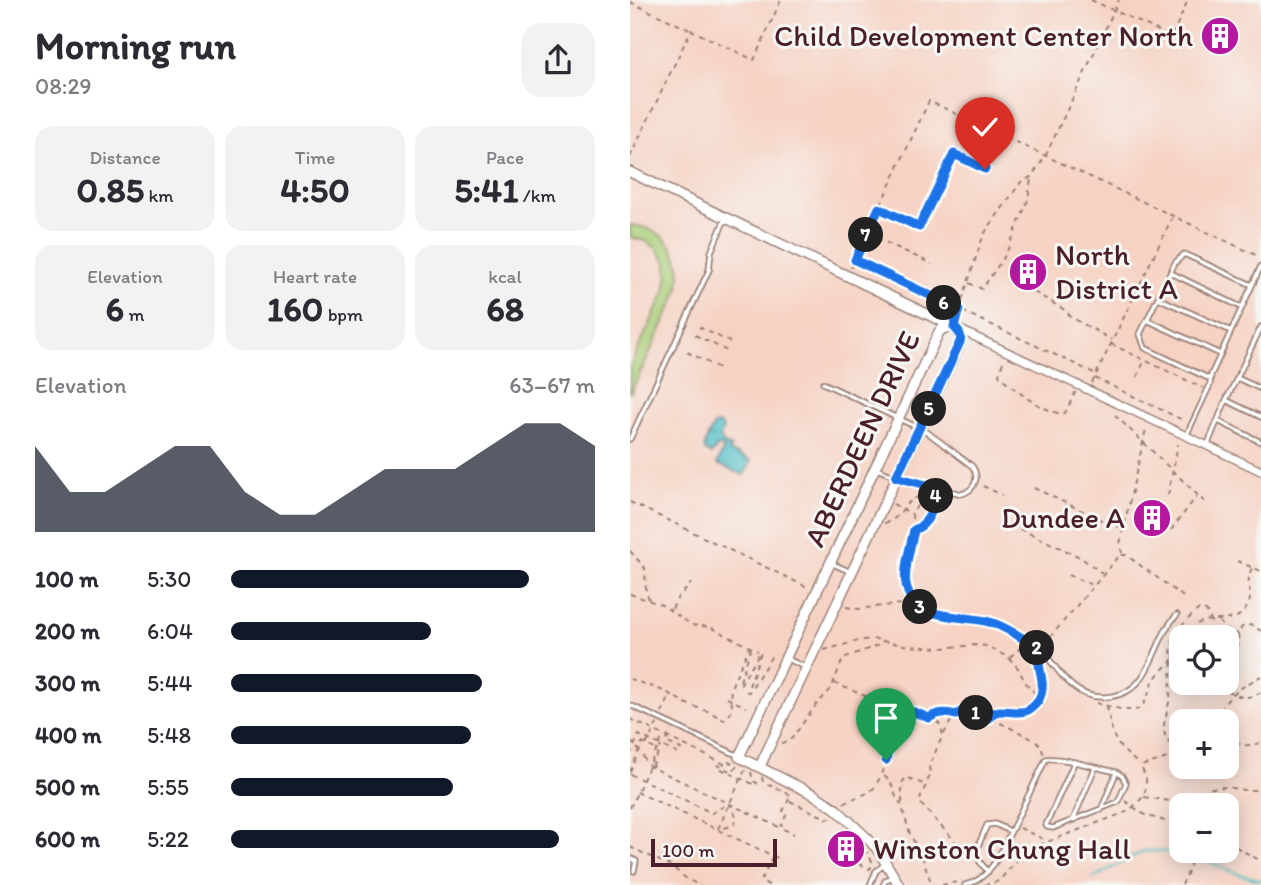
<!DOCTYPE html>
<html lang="en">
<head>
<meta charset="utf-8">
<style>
  body { margin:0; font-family:Itim,sans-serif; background:#f2f2f3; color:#2b2b33; height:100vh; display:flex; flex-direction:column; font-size:26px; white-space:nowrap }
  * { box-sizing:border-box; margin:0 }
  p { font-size:23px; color:#7c7c81 }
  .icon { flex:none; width:38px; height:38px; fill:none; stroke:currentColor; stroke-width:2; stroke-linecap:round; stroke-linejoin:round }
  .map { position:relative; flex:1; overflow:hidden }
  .sheet { display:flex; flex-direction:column; background:#fff; width:630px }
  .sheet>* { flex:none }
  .buttons { position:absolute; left:539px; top:625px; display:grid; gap:14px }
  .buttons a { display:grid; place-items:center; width:70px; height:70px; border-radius:14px; background:#fff; box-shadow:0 4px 18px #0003; font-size:35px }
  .scale { position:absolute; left:21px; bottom:18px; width:126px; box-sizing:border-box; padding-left:7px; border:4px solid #4a1f2b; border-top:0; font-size:19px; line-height:24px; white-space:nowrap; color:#4a1f2b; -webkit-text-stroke:5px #f6f6f2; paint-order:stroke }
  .pin { position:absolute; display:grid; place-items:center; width:60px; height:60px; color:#fff; margin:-72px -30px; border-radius:50% 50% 50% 0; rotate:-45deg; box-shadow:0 0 7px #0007 }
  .pin .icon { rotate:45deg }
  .km { position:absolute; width:35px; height:35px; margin:-18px; border-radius:50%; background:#222; color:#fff; font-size:19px; line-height:35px; text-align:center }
  .round { display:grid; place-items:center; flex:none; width:74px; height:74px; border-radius:21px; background:#f2f2f3 }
  .head { display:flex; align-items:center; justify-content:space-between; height:119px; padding:0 35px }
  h1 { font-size:38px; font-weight:800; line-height:52px }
  .metrics { display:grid; grid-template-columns:repeat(3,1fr); gap:10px; height:119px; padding:7px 35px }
  .metrics div { display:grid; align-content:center; border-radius:18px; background:#f2f2f3; text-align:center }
  .metrics b { font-size:35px; font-weight:800 }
  .metrics small { font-size:19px; font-weight:400 }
  .metrics p { font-size:19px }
  .chart { height:196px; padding:14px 35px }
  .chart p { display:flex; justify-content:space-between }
  .chart svg { width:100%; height:126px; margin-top:7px; fill:#111827; opacity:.7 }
  ul { padding:0 35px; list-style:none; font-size:23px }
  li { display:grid; grid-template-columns:112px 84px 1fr; align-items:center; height:52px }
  li i { height:18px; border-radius:9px; background:#111827 }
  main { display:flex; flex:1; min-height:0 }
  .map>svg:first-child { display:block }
  .built { fill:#f6d2c3; fill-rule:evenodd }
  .pitch { fill:#a8cc76; stroke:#797650; stroke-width:2 }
  .water { fill:url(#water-ripples); stroke:#4e6f79; stroke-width:2 }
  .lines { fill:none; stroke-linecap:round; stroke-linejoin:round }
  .stream { stroke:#51bfc7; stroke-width:2.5 }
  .service-casing { stroke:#9a8076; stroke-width:7 }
  .minor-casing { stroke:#9a8076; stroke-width:10 }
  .tertiary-casing { stroke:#9a8076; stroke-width:12 }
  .path { stroke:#9a8076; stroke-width:2; stroke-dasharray:5 5; stroke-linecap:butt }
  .service { stroke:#fff; stroke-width:3.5 }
  .minor { stroke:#fff; stroke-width:7 }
  .tertiary { stroke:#fff; stroke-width:9 }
  .path-bridge { stroke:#9a8076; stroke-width:2; stroke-dasharray:5 5; stroke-linecap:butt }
  .route-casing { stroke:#fff; stroke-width:14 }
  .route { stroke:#1a73e8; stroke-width:9 }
  .labels { text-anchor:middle; stroke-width:6; stroke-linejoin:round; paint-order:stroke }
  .poi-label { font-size:30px; fill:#4a1f2b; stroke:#f6f6f2; text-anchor:end }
  .street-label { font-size:30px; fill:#4a1f2b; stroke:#f6f6f2 }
</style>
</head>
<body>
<main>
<section class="sheet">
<div class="head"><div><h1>Morning run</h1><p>08:29</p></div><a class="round"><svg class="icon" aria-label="share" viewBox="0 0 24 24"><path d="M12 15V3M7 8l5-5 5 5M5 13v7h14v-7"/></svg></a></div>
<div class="metrics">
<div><p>Distance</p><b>0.85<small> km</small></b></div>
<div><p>Time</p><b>4:50</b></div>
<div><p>Pace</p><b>5:41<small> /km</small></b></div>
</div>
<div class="metrics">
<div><p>Elevation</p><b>6<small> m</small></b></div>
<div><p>Heart rate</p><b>160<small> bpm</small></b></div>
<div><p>kcal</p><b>68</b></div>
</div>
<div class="chart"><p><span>Elevation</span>63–67 m</p>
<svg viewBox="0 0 160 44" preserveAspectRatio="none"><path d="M0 44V14L10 30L20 30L30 22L40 14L50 14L60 30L70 38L80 38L90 30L100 22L110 22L120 22L130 14L140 6L150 6L160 14V44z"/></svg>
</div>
<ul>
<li><b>100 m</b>5:30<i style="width:82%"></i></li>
<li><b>200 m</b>6:04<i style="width:55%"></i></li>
<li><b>300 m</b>5:44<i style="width:69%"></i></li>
<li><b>400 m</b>5:48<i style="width:66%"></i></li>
<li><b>500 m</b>5:55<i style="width:61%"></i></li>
<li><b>600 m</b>5:22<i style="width:90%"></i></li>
</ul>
</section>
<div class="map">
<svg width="631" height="885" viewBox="0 0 631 885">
  <defs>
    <pattern id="water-ripples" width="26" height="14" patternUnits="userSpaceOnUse" patternTransform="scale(1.75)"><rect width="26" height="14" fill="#51bfc7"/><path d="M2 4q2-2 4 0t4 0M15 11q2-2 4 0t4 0" fill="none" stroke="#459ba2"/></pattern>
  </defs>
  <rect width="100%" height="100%" fill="#f6f6f2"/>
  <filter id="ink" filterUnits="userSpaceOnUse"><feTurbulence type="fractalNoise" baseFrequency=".0143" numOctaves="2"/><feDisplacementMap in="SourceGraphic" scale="14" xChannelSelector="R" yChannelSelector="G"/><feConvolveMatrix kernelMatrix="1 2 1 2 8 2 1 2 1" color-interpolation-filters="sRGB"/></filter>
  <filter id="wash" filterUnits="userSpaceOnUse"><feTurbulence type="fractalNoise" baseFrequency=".00686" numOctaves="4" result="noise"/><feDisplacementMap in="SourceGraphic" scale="28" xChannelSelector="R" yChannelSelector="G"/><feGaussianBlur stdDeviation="1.57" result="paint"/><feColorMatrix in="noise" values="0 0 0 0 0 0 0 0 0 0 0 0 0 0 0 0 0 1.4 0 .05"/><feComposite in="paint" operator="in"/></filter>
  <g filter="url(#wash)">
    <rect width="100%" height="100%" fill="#e9e2c2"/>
    <!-- built -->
    <path class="built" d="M0,0h631v885h-631zM551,637h46v45h-46zM551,721h46v45h-46zM551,805h46v45h-46z"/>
    <!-- pitch -->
    <path class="pitch" d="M0,225c39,2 59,37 46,72l-46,97v-28l35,-74 3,-18 -2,-12 -10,-14 -10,-7 -16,-4z"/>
    <!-- water -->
    <path class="water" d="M87,424l4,1 2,3 -3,10 4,6 7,3 -2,4 22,10 -7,14 -27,-11 7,-16 -7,-2 -3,6 -3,2 -6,-3c-2,-8 5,-18 9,-26z"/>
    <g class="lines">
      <!-- stream -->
      <path class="stream" d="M568,857l40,17 23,6
        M463,878l51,-27h14l26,3"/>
    </g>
  </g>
  <g filter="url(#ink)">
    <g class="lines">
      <!-- service casing -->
      <g class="service-casing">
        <path id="service" d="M541,273l70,34
          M528,298l73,33
          M517,320l73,34
          M607,378l24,-51
          M580,379l-65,-31 -5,-14 35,-71 9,-9 68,31
          M193,383l104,49 45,34c8,11 3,24 -10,28l-66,-17 -19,-8
          M596,400l11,-22 24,11
          M588,421l43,21
          M557,434l23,-49 1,-10 50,-109
          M0,439l79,-169 2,-18 14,-33
          M577,446l19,-46 35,17
          M203,564l18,8
          M416,655c16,21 30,44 59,42 49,-2 45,-55 72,-82
          M157,659l18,8
          M0,705l109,51
          M471,810l15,-37
          M443,820l22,-52
          M0,858l6,3 -2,10
          M358,872l-8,-10 -4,-11 11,-26 8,-1 15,7
          M240,885l6,-14 8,-6
          M253,885l2,-4 6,-4
          M335,885c17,-4 25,-15 34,-29l47,-97c18,-2 50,9 70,13l6,4 4,7 -8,19 -65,26 -6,-1 -1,-2 28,-62"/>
      </g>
      <!-- minor casing -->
      <g class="minor-casing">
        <path id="minor" d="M324,327l307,144"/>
      </g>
      <!-- tertiary casing -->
      <g class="tertiary-casing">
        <path id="tertiary" d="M0,172l324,155c6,6 9,10 5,19l-199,420
          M269,885l-21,-35 -10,-11 -33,-31 -22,-14 -74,-37 200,-425 3,-3 10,-2"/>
      </g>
      <!-- path -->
      <path class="path" d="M461,0l79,36h2l16,-36
        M0,2l60,28
        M0,157l61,-127 63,30 27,-60
        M250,209l39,18 35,-73 31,15
        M238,234l64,30
        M224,260l242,114
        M221,268l78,-167 329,155
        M339,283l13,6 24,-35 22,-54 3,-22
        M404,292l31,18 6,7 41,23
        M326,319l25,-77 5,-11 35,-49 10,-5 14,-20 74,-157
        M69,327l31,15
        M65,335l32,16
        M481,344l92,44
        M57,352l32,16
        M373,362l-4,12 2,3c21,18 33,29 60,37l4,-1 11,-22
        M507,377l7,-15
        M465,378l90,43
        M462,383l80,-165
        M485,415l92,89
        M353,486l19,9
        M404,488l74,35 15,5
        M538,495l10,-51
        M0,502l179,86
        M263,504l19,10
        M254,523c21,-3 18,-32 50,-26
        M283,529l-1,-15 5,-8 11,-2 6,1
        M390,529l60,28 22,16
        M541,530l26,-34
        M0,551l15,17 1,23 3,9
        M492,553l-2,-9 26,-115
        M607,561l24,10
        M438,575l24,10
        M0,594l32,11 30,20 18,2 48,24
        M284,603l-8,-17 -1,-8 8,-48c15,-5 20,-21 24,-35
        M216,607l12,2 43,-5h13l23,10 40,5 18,5 45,26
        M42,609l7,-14 8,-6 4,-6
        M589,622l9,8 10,4
        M552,637c6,-8 13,-13 22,-16 17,-3 35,3 44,-16 4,-8 1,-13 1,-22 -1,-5 1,-10 3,-16
        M121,648l-12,36 1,1 20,-33h1l-14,40h2l22,-35 5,2
        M194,650l38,-10 10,-1 36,7 33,2 34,-3 12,1 22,12 9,10 7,14 10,11 5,1c5,-15 -5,-30 0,-45l80,-94h6l59,43
        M597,653l12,-8 -1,-11 4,-7 9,-2 10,6
        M380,657l17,-15
        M0,679l34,12 23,13 23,8 14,8c14,-11 5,-17 7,-31 4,-15 13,-28 18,-42
        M204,683l46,19 54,17 6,6 3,10 -14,31 1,9 -11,27 54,59
        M590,685c14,11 25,17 41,7
        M466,703c8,2 25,7 34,7 17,2 17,-17 23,-28 4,-8 12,-15 19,-21 -4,-24 11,-38 27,-52l7,2c7,9 6,16 2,26
        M477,706c7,35 5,36 33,59
        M32,713l8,-17
        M300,717c8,-5 16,-4 25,-2
        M359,718c13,-20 38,10 51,-23
        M0,719l96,46 3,-3 3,1
        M590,721c-1,-23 24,-35 41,-45
        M262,728l9,-9 12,-6
        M314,734c4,-7 8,-18 16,-22 11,-6 63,22 76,29l4,4 4,10
        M597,737c11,8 21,11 34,5
        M0,741l9,9 10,16 145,68
        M151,743l8,-2 4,-4 23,-32 15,-16 11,-28 4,-4 33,-12 3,-4
        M16,745l11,-21
        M547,752l-12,-15 -1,-12 6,-27 2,-37 9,-23
        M0,755l9,-20 40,19 2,-5 -15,-7 5,-11
        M107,766l-5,6 -14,-7 -1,2 40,19
        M22,767l9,-21
        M0,772l12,-29 13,6
        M121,772l2,9 4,2v2
        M0,774l82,39 17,-10 8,15 -3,7 -9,3 -1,2
        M254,776c12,8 8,20 17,28l9,30 12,23 10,28
        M132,777l1,5 28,13 -8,16 4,2 -6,14
        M7,792l145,68
        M514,797l26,4 17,-1 10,-3 13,-9 16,-1 18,3h11l6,5
        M160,801l38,18 3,-2
        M495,801l20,14 36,11
        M214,803c10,-6 22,-7 30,-15 8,-10 18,-46 17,-59 0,-9 -6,-18 -10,-26
        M272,803v-20l4,-6 17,7
        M0,808l33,-72
        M390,828l27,13
        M88,829l27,-59
        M597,842l34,19
        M0,847l41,19 17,14 12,5
        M229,864l11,5 3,-6 -6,-11
        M139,885l-8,-4 12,-26
        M312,885l20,-4
        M354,885l15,-4 16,-19 21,-16 93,-35 14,-14 3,-9v-9l-5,-13 40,-12
        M552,885l8,-18 2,-17"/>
      <!-- service -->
      <use href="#service" class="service"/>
      <!-- minor -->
      <use href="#minor" class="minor"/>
      <!-- tertiary -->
      <use href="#tertiary" class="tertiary"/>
      <!-- path-bridge -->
      <path class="path-bridge" d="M97,698l19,9"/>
    </g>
  </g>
  <g class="lines" filter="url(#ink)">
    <!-- route casing -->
    <g class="route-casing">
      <path id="route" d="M256,760c4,-24 3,-37 28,-48l15,6c9,-6 17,-6 27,-3 10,-9 21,-1 33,3 8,-12 19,-5 31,-6 12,0 21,-12 22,-23 2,-13 -7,-26 -2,-40 -15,-9 -30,-20 -47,-26 -29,-10 -81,1 -87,-39 -3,-14 5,-39 8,-54 16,-6 21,-26 24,-42l-42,-11 64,-135c2,-7 -1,-10 -6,-15l5,-18 -104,-49 24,-52 40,19 35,-73 31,15"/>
    </g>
    <!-- route -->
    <use href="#route" class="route"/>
  </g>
  <!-- icons -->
  <defs>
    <g id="building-disc" transform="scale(2.0125)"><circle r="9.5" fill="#b5179e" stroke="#f6f6f2"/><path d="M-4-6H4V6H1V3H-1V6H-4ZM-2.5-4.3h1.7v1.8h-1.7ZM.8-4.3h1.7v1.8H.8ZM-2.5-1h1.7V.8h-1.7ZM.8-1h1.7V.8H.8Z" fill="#fff"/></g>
  </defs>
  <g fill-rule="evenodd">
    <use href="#building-disc" x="590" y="36"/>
    <use href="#building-disc" x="398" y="272"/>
    <use href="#building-disc" x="522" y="518"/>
    <use href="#building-disc" x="216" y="849"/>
  </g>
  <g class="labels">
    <!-- poi labels -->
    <g class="poi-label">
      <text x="563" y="46">Child Development Center North</text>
      <text x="425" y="265" text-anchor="start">North<tspan x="425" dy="34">District A</tspan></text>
      <text x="495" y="528">Dundee A</text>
      <text x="243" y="859" text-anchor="start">Winston Chung Hall</text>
    </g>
    <!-- street labels -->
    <g class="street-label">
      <text transform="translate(232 439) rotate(-65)" y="10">ABERDEEN DRIVE</text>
    </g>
  </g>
</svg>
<div class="buttons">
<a><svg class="icon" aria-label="locate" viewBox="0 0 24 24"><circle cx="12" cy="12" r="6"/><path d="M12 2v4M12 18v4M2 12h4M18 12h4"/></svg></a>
<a>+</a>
<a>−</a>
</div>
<div class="scale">100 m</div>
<div class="pin" style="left:256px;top:760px;background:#1e9e55"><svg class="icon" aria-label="arrive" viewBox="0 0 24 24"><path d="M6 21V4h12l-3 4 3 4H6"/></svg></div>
<div class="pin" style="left:355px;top:169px;background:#d93025"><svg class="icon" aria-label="check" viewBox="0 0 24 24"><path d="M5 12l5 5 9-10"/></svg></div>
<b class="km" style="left:346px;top:713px">1</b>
<b class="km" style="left:407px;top:648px">2</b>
<b class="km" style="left:290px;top:607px">3</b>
<b class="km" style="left:306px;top:496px">4</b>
<b class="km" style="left:299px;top:409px">5</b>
<b class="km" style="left:314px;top:303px">6</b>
<b class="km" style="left:236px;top:235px">7</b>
</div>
</main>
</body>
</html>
